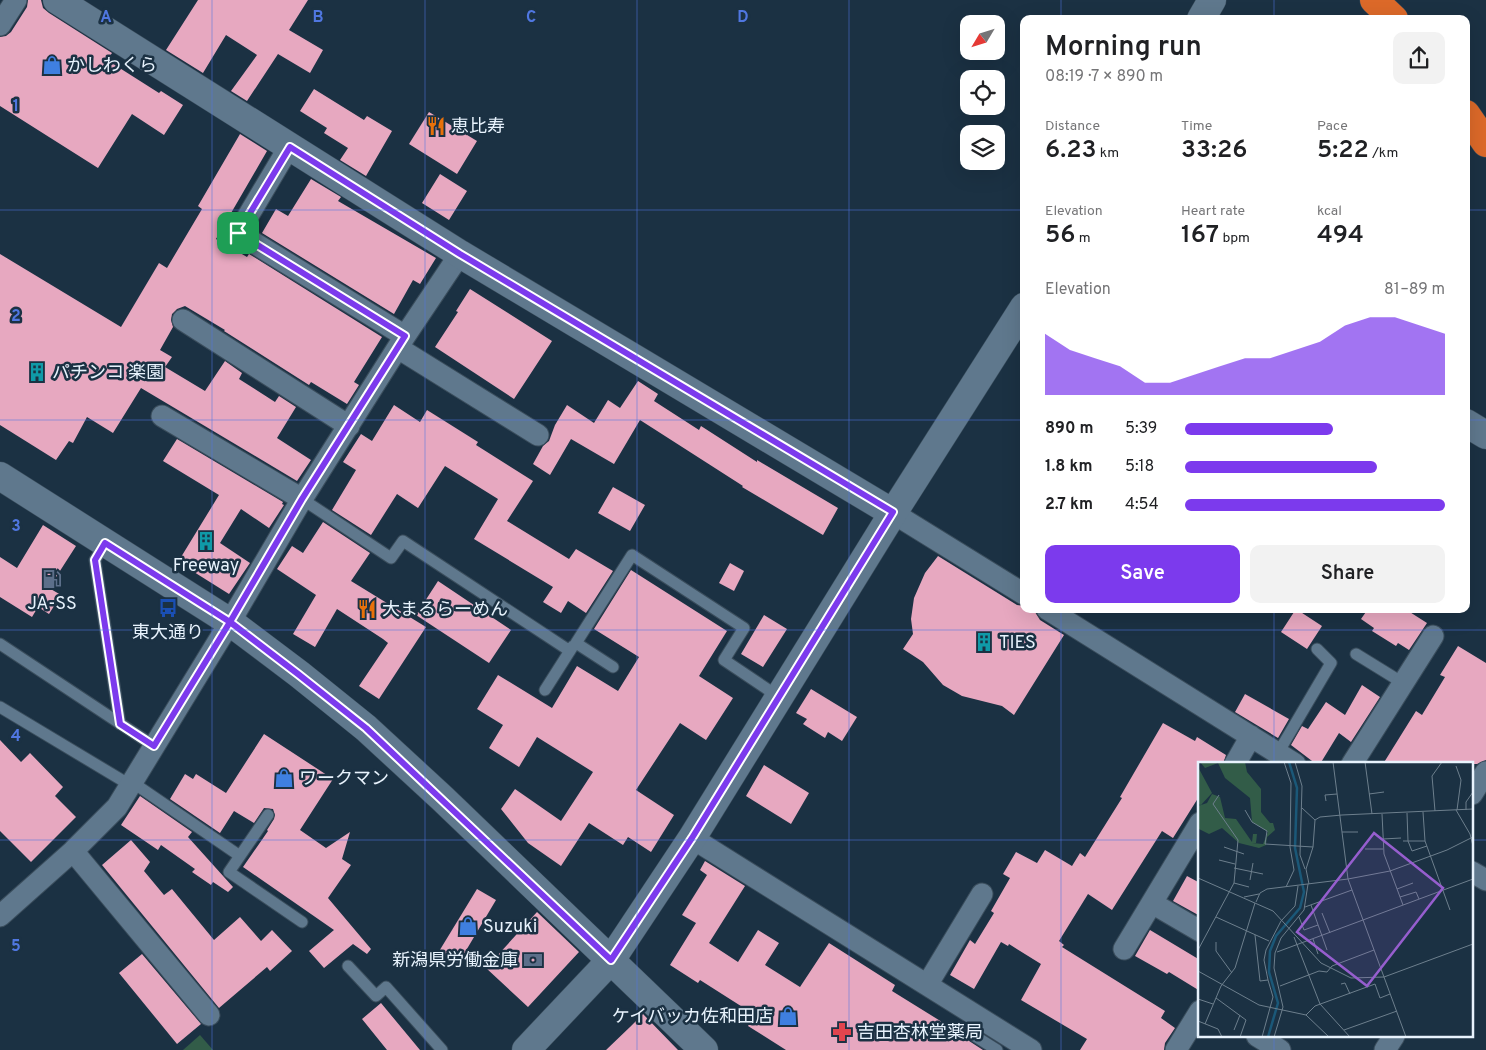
<!DOCTYPE html>
<html lang="en">
<head>
<meta charset="utf-8">
<style>
  body { margin:0; font-family:Overpass,"Noto Sans JP",sans-serif; background:#f2f2f2; color:#202124; height:100vh; display:flex; flex-direction:column; font-size:19px; white-space:nowrap }
  * { box-sizing:border-box; margin:0 }
  p { font-size:16px; color:#757577 }
  .icon { flex:none; width:28px; height:28px; fill:none; stroke:currentColor; stroke-width:2; stroke-linecap:round; stroke-linejoin:round }
  .map { position:relative; flex:1; overflow:hidden }
  .details { position:absolute; left:1020px; top:15px; width:450px; height:598px; display:flex; flex-direction:column; background:#fff; border-radius:10px; box-shadow:0 5px 20px #0002 }
  .details>* { flex:none }
  .needle { width:32px; rotate:232deg }
  .fabs { position:absolute; left:960px; top:15px; display:grid; gap:10px }
  .fabs a { display:grid; place-items:center; width:45px; height:45px; border-radius:10px; background:#fff; box-shadow:0 5px 20px #0002; font-size:25px }
  .pin { position:absolute; display:grid; place-items:center; width:42px; height:42px; color:#fff; margin:-21px; border-radius:10px; box-shadow:0 2px 8px #0006 }
  .round { display:grid; place-items:center; flex:none; width:52px; height:52px; border-radius:10px; background:#f2f2f2 }
  .head { display:flex; align-items:center; justify-content:space-between; height:85px; padding:0 25px }
  h1 { font-size:28px; font-weight:600; line-height:38px }
  .figures { display:grid; grid-template-columns:repeat(3,1fr); gap:8px; height:85px; padding:5px 25px }
  .figures div { display:grid; align-content:center }
  .figures b { font-size:25px; font-weight:600 }
  .figures small { font-size:14px; font-weight:400 }
  .figures p { font-size:14px }
  .chart { height:140px; padding:10px 25px }
  .chart p { display:flex; justify-content:space-between }
  .chart svg { width:100%; height:90px; margin-top:5px; fill:#7c3aed; opacity:.7 }
  .cta { display:flex; gap:10px; margin-top:auto; padding:10px 25px }
  .cta a { flex:1; height:58px; border-radius:10px; background:#7c3aed; color:#fff; font-size:20px; font-weight:600; line-height:58px; text-align:center }
  .cta a+a { background:#f2f2f2; color:#202124 }
  ul { padding:0 25px; list-style:none; font-size:16px }
  li { display:grid; grid-template-columns:80px 60px 1fr; align-items:center; height:38px }
  li i { height:12px; border-radius:6px; background:#7c3aed }
  .map>svg:first-child { display:block }
  .green { fill:#325c48 }
  .building { fill:#e7a8c0 }
  .lines { fill:none; stroke-linecap:round; stroke-linejoin:round }
  .lane-casing { stroke:#3a4d5c; stroke-width:13 }
  .street-casing { stroke:#3a4d5c; stroke-width:23 }
  .secondary-casing { stroke:#3a4d5c; stroke-width:29 }
  .highway-casing { stroke:#3a4d5c; stroke-width:29 }
  .lane { stroke:#5f788d; stroke-width:11 }
  .street { stroke:#5f788d; stroke-width:21 }
  .secondary { stroke:#5f788d; stroke-width:28 }
  .highway { stroke:#dc6929; stroke-width:28 }
  .route-casing { stroke:#fff; stroke-width:10 }
  .route { stroke:#7c3aed; stroke-width:6 }
  .grid { fill:none; stroke:#5077e1; stroke-width:1; stroke-opacity:0.55 }
  .labels { text-anchor:middle; stroke-width:5; stroke-linejoin:round; paint-order:stroke }
  .poi-label { font-size:18px; fill:#e8f3fd; stroke:#1b3143; text-anchor:start }
  .inset-river { fill:none; stroke:#1b5878; stroke-width:2.5 }
  .inset-road { fill:none; stroke:#6d7f8d; stroke-width:1 }
  .view { fill:#965ece; fill-opacity:0.15; stroke:#965ece; stroke-width:2.5 }
  .inset-edge { fill:none; stroke:#e8f3fd; stroke-width:2.5 }
  .grid-label { font-size:16px; text-anchor:middle; font-weight:bold; fill:#5077e1; stroke:#1b3143; stroke-width:5; stroke-linejoin:round; paint-order:stroke }
</style>
</head>
<body>
<div class="map">
<svg width="1486" height="1050" viewBox="0 0 1486 1050">
  <rect width="100%" height="100%" fill="#1b3143"/>
  <!-- green -->
  <path class="green" d="M200,1035l13,15h-30z"/>
  <!-- building -->
  <path class="building" d="M28,0h13l2,8 6,5 63,40 -5,7 52,33 2,-2 22,14 -19,30 -32,-21 -34,54 -98,-62v-69l6,-1 5,-4 16,-25z
    M198,0h110l-19,30 34,20 -13,23 -32,-19 -31,47 -16,-10 26,-36 -31,-20 -23,38 -37,-23z
    M314,89l50,31 3,-4 25,15 -26,45 -26,-16 8,-12 -24,-15 3,-5 -27,-17z
    M429,112l48,29 -20,33 -48,-30z
    M240,134l27,17 -51,88 31,18 2,-3 133,83 -28,45 5,3 -12,19 -36,-22 -2,3 -85,-54 1,-1 -40,-24 -8,3 -5,5 -1,6 2,7 -13,23 12,7 -7,10 40,24 20,-30 17,12 -3,6 36,23 4,-6 17,11 -19,31 34,22 -14,21 -156,-93 -28,45 -26,-16 -14,26 -4,-2 -13,19 -56,-35v-171l121,73 38,-64 8,5 35,-59 -4,-3z
    M440,174l27,17 -18,29 -27,-17z
    M311,179l30,18 -3,4 98,57 -16,26 -7,-4 -19,34 -132,-81 14,-24 12,7z
    M470,289l82,52 -38,58 -79,-52 23,-35 -2,-1z
    M638,381l20,13 -4,7 45,29 2,-4 56,36v-2l81,48 -15,27 -81,-48 1,-1 -103,-66 -26,44 -43,-25 -21,36 -17,-11 10,-18 6,-5 6,-16 12,-20 27,18 14,-23 12,8z
    M394,405l26,17 7,-12 51,32 -2,3 57,36 -26,40 62,38 7,-10 37,22 -27,42 -18,-12 -7,12 -18,-11 10,-15 -79,-48 24,-40 -53,-33 -27,42 -21,-14 -26,41 -39,-25 24,-40 -13,-8 18,-28 11,7z
    M177,439l106,63 -1,2 2,1 -15,23 -28,-19 -21,34 30,20 -21,31 -51,-32 41,-67 -56,-34z
    M613,487l32,18 -15,26 -32,-18z
    M323,522l47,31 -19,28 75,46 -47,72 -20,-13 29,-43 -5,-4 -46,-30 -22,38 -22,-13 23,-39 -39,-26 15,-23 11,7z
    M43,525l33,21 -27,42 12,7 -12,19 -11,-7 -6,10 -32,-20v-40l17,11z
    M938,556l79,49 7,1v3h5l6,3 5,8 24,15 -50,80 -12,-9 -40,-10 -19,-11 -20,-23 -20,-13 10,-15 -2,-15 3,-21 11,-25z
    M730,563l14,8 -10,20 -15,-8z
    M631,570l96,61 -28,45 34,22 -27,42 -26,-17 -44,67 38,25 -23,37 -23,-15 -5,8 -34,-22 -28,43 -33,-23 -27,-34 14,-20 46,32 32,-49 -56,-35 -18,30 -30,-19 14,-23 -26,-16 21,-34 54,33 25,-42 41,25 21,-34 -45,-28z
    M438,581l73,49 -22,33 -73,-48z
    M1296,609l26,17 -15,23 -26,-17z
    M1368,609h37l22,14 -18,27 -11,-7 -2,3 -24,-15 2,-3 -13,-9z
    M764,615l23,14 -24,38 -22,-13z
    M1458,646l28,17v97l-9,4h-94l33,-53 6,4 23,-38 -5,-2z
    M1362,685l18,12 -29,45 -12,-9 -19,31h-4l-25,-19 11,-19 6,3 18,-27 19,13z
    M811,689l46,28 -15,24 -14,-9 -3,6 -22,-14 4,-5 -11,-6z
    M1245,694l44,25 -11,19 -43,-26z
    M1163,723l32,18 2,-4 29,18 -3,9h-23v31l-27,43 -11,-7 -50,79 -24,-16 -29,47 5,4 -2,2 103,64 -4,7 14,10 -10,15 -1,7h-84l7,-11 -66,-39 20,-36 -32,-20 -1,2 -7,-4 -27,47 -24,-14 20,-35 5,4 19,-31 -3,-2 19,-33 -7,-4 13,-22 21,11 8,-13 27,16 8,-13 5,4 37,-59 -2,-1z
    M264,734l69,45 -33,51 26,18 24,-16 -8,27 9,6 -23,33 43,51 -4,5 -14,-10 -29,24 -15,-17 25,-21 -91,-63 25,-36 -1,-1 7,-11 1,-4 -2,-6 -9,-1 -10,15 -20,-12 -14,22 -50,-34 15,-25 8,5 3,-5 30,19z
    M0,740l21,22 9,-9 33,34 -8,9 21,21 -45,45 -31,-31z
    M764,765l45,28 -18,31 -45,-28z
    M140,796l52,36 -4,5 45,50 -5,5 -15,-10 -2,3 -19,-13 3,-3 -34,-24 -3,5 -37,-25z
    M131,840l19,22 -6,9 20,24 8,-6 42,51 26,-23 21,24 11,-11 20,21 -22,20 -3,-4 -48,41 -117,-143z
    M705,861l40,25 -36,57 29,19 20,-32 21,13 -14,22 35,22 29,-44 66,42 -3,6 71,44 3,4 17,11h-197l-38,-24 7,-11 -55,-35 -2,3 -28,-18 26,-42 -14,-8 25,-40 -7,-5z
    M1187,876l13,7v33l-27,-15z
    M477,889l19,11 -38,64 -20,-11z
    M537,912l42,40 -51,55 -42,-39z
    M1150,930l50,30v31l-31,-19 -2,2 -32,-18z
    M142,954l59,70 -24,20 -58,-71z
    M381,1003l39,47h-33l-25,-31z
    M643,1014l35,36h-72l24,-23z"/>
  <g class="lines">
    <!-- lane casing -->
    <g class="lane-casing">
      <path id="lane" d="M302,499l89,59 12,-17 167,110
        M105,543l-10,17 25,164
        M0,644l154,102
        M1356,654l47,29
        M613,667l-37,-24 56,-88 112,73 -20,32 55,37
        M545,690l28,-44
        M0,707l130,78
        M1278,753l53,-90 -14,-14
        M132,782l108,74
        M268,815l-39,57 73,50
        M348,966l28,30 10,-9 56,63
        M970,1033l27,17"/>
    </g>
    <!-- street casing -->
    <g class="street-casing">
      <path id="street" d="M0,25l16,-25
        M289,147l-51,86 167,103
        M183,320l166,106
        M398,348l140,87
        M162,416l140,83
        M893,513l131,81
        M1047,609l248,155
        M1235,764l16,-28
        M1352,764l81,-128
        M1472,794l14,-22
        M692,838l339,212
        M73,851l136,164
        M1472,872l14,8
        M1152,903l48,28
        M0,916l73,-65 44,-44 113,-185 72,-123 103,-163 55,-82
        M1124,949l76,-126
        M927,985l55,-91
        M1257,1036l23,14
        M1176,1050l24,-39
        M1385,1050l9,-14"/>
    </g>
    <!-- secondary casing -->
    <g class="secondary-casing">
      <path id="secondary" d="M57,0l403,254 433,259
        M1201,19l11,-19
        M1466,423l20,12
        M0,476l230,146 69,52 67,54 77,71 261,251
        M526,1050l85,-90 81,-122 201,-325 131,-206"/>
    </g>
    <!-- highway casing -->
    <g class="highway-casing">
      <path id="highway" d="M1374,0l20,19
        M1466,114l20,29"/>
    </g>
    <!-- lane -->
    <use href="#lane" class="lane"/>
    <!-- street -->
    <use href="#street" class="street"/>
    <!-- secondary -->
    <use href="#secondary" class="secondary"/>
    <!-- highway -->
    <use href="#highway" class="highway"/>
  </g>
  <g class="lines">
    <!-- route casing -->
    <g class="route-casing">
      <path id="route" d="M238,233l167,103 -103,163 -72,123 -76,124 -34,-22 -25,-164 10,-17 125,79 68,52 68,54 245,232 81,-122 201,-326 -433,-258 -170,-107 -52,86"/>
    </g>
    <!-- route -->
    <use href="#route" class="route"/>
  </g>
  <!-- grid -->
  <path class="grid" d="M212,0v1050M425,0v1050M637,0v1050M849,0v1050M1061,0v19M1274,0v19M0,210h1024M1466,210h20M0,420h1024M1466,420h20M1061,609v441M1274,609v155M0,630h1486M0,840h1200M1472,840h14M1274,1036v14"/>
  <!-- icons -->
  <defs>
    <g id="shop-bare" transform="scale(1.5)"><path d="M-5-2.5h2.3a2.7 3.5 0 0 1 5.4 0H5L5.5 6h-11ZM-1.5-2.5h3a1.5 2.3 0 0 0-3 0Z" fill="#3f7fe0" stroke="#1b3143" stroke-width="2.5" paint-order="stroke"/></g>
    <g id="restaurant-bare" transform="scale(1.5)"><path d="M-5-6h1v4h1v-4h1v4h1v-4h1v5L-1.5 .5V6h-2V.5L-5-1ZM5-6V6H3V1.5H1.5Q1.5-4 5-6Z" fill="#e8710a" stroke="#1b3143" stroke-width="2.5" paint-order="stroke"/></g>
    <g id="building-bare" transform="scale(1.5)"><path d="M-4-6H4V6H1V3H-1V6H-4ZM-2.5-4.3h1.7v1.8h-1.7ZM.8-4.3h1.7v1.8H.8ZM-2.5-1h1.7V.8h-1.7ZM.8-1h1.7V.8H.8Z" fill="#0f9aa8" stroke="#1b3143" stroke-width="2.5" paint-order="stroke"/></g>
    <g id="fuel-bare" transform="scale(1.5)"><path d="M-5.5-6h7V0h2V4h1.3V-2.5L3-4.5l.8-.8L6-3V5H2.5V1h-1V6h-7ZM-4.2-4.7v3.2H.2V-4.7Z" fill="#5c6f8a" stroke="#1b3143" stroke-width="2.5" paint-order="stroke"/></g>
    <g id="bus-bare" transform="scale(1.5)"><path d="M-5-6H5V4H4V6H2V4H-2V6H-4V4H-5ZM-3.5-4V0h7V-4ZM-3.5 1.2v1.5H-2V1.2ZM2 1.2v1.5H3.5V1.2Z" fill="#1a4fb4" stroke="#1b3143" stroke-width="2.5" paint-order="stroke"/></g>
    <g id="bank-bare" transform="scale(1.5)"><path d="M-6-4H6V4H-6ZM0-2.3a2.3 2.3 0 1 0 0 4.6a2.3 2.3 0 1 0 0-4.6Z" fill="#5c6f8a" stroke="#1b3143" stroke-width="2.5" paint-order="stroke"/></g>
    <g id="pharmacy-bare" transform="scale(1.5)"><path d="M-2-6h4v4h4v4h-4v4h-4v-4h-4v-4h4Z" fill="#e0444e" stroke="#1b3143" stroke-width="2.5" paint-order="stroke"/></g>
  </defs>
  <g fill-rule="evenodd">
    <use href="#shop-bare" x="52" y="65"/>
    <use href="#restaurant-bare" x="436" y="126"/>
    <use href="#building-bare" x="37" y="372"/>
    <use href="#building-bare" x="206" y="541"/>
    <use href="#fuel-bare" x="52" y="579"/>
    <use href="#bus-bare" x="168" y="608"/>
    <use href="#restaurant-bare" x="367" y="609"/>
    <use href="#building-bare" x="984" y="642"/>
    <use href="#shop-bare" x="284" y="778"/>
    <use href="#shop-bare" x="468" y="926"/>
    <use href="#bank-bare" x="533" y="960"/>
    <use href="#shop-bare" x="788" y="1016"/>
    <use href="#pharmacy-bare" x="842" y="1032"/>
  </g>
  <g class="labels">
    <!-- poi labels -->
    <g class="poi-label">
      <text x="67" y="71">かしわくら</text>
      <text x="451" y="132">恵比寿</text>
      <text x="52" y="378">パチンコ 楽園</text>
      <text x="206" y="571" text-anchor="middle">Freeway</text>
      <text x="52" y="609" text-anchor="middle">JA-SS</text>
      <text x="382" y="615">大まるらーめん</text>
      <text x="168" y="638" text-anchor="middle">東大通り</text>
      <text x="999" y="648">TIES</text>
      <text x="299" y="784">ワークマン</text>
      <text x="483" y="932">Suzuki</text>
      <text x="518" y="966" text-anchor="end">新潟県労働金庫</text>
      <text x="773" y="1022" text-anchor="end">ケイバッカ佐和田店</text>
      <text x="857" y="1038">吉田杏林堂薬局</text>
    </g>
  </g>
  <!-- overview -->
  <g transform="translate(1198 762)">
    <rect width="275" height="275" fill="#1b3143"/>
    <path d="M2,0h45l2,10 14,17v23l9,11h3l2,7 -8,7 -1,8 -7,3 -20,-5 -17,-15 -13,6 -10,-5 -1,-23 9,-3 5,-9 8,3 5,21 11,1 16,23 1,-8h4l-1,9h-4l11,1 5,-12 -16,-10 -2,-24 -25,-20 -7,-15 -13,5zM0,5l14,26 -11,12 -3,-1z" fill="#325c48"/>
    <path class="inset-river" d="M70,275l10,-34 -9,-31 1,-21 6,-15 24,-28 4,-16 -9,-44 2,-60 -8,-26"/>
    <path class="inset-road" d="M86,0l7,21 -1,64 4,23 -8,17M97,0l7,24 -2,69 5,14M167,0l7,52M258,4l5,14 -4,30M171,32l15,-2M128,39l-1,-6 12,-1M104,46l13,12M47,48l7,12 15,9 -2,13 48,3M258,48l14,24 3,12M268,48v-8l7,-10M237,49l-3,-35 10,-14M225,50l2,29 25,69M209,51l1,28 4,10 15,-5M184,52l2,40 19,51M117,58l5,-3 22,-2 131,-6M144,70h16M185,77l18,-1M205,79h22M26,85l20,7M167,87h18M21,98l16,4M36,106l29,6M0,116l75,33 48,52 30,15 33,-1 89,-33M52,118l3,-17M36,121l15,4M111,122l-3,-15 7,-22 2,-27M199,127l16,-6M46,135l15,-3M202,135l16,-5 3,7M58,140l4,-9 7,-4 81,-10 -15,-117M113,143l16,45M107,145l47,-17M124,151l8,20M18,155l53,24M101,155l5,13 14,-5M57,173l5,46 8,-1 5,17 -11,40M96,175l26,67 30,33M115,177l5,15M18,180v9l16,22M0,188l36,-67 4,-43 -25,-36 6,-9M79,190l196,-73M0,209l61,34 47,10 23,22M70,218l-4,-20 2,-10 15,-29 14,-15 3,-20M143,222l4,-1 5,11M82,224l39,-15 8,1 5,-6 42,-16M18,236l30,22 -6,17M0,237l15,5M108,253l9,-9 60,-22 5,14 10,-4M0,259l20,8 4,8M7,262l16,-38 14,-18 20,-65M36,268l6,-15M146,268l53,-19M76,275l9,-30 -9,-39 1,-15 6,-15 23,-28 4,-26M208,275l-58,-158 42,-8 57,-21 26,-13"/>
    <path class="view" d="M176,71l69,55 -76,98 -70,-54z"/>
    <rect width="275" height="275" class="inset-edge"/>
  </g>
  <g class="grid-label">
    <text x="106" y="22">A</text>
    <text x="318" y="22">B</text>
    <text x="531" y="22">C</text>
    <text x="743" y="22">D</text>
    <text x="16" y="111">1</text>
    <text x="16" y="321">2</text>
    <text x="16" y="531">3</text>
    <text x="16" y="741">4</text>
    <text x="16" y="951">5</text>
  </g>
</svg>
<div class="fabs">
<a><svg class="needle" viewBox="-14 -14 28 28"><path d="M0-13l5 13h-10z" fill="#e53935"/><path d="M0 13l5-13h-10z" fill="#757577"/></svg></a>
<a><svg class="icon" aria-label="locate" viewBox="0 0 24 24"><circle cx="12" cy="12" r="6"/><path d="M12 2v4M12 18v4M2 12h4M18 12h4"/></svg></a>
<a><svg class="icon" aria-label="layers" viewBox="0 0 24 24"><path d="M12 4l9 5-9 5-9-5zM3 14l9 5 9-5"/></svg></a>
</div>
<div class="pin" style="left:238px;top:233px;background:#1e9e55"><svg class="icon" aria-label="arrive" viewBox="0 0 24 24"><path d="M6 21V4h12l-3 4 3 4H6"/></svg></div>
<section class="details">
<div class="head"><div><h1>Morning run</h1><p>08:19 · 7 × 890 m</p></div><a class="round"><svg class="icon" aria-label="share" viewBox="0 0 24 24"><path d="M12 15V3M7 8l5-5 5 5M5 13v7h14v-7"/></svg></a></div>
<div class="figures">
<div><p>Distance</p><b>6.23<small> km</small></b></div>
<div><p>Time</p><b>33:26</b></div>
<div><p>Pace</p><b>5:22<small> /km</small></b></div>
</div>
<div class="figures">
<div><p>Elevation</p><b>56<small> m</small></b></div>
<div><p>Heart rate</p><b>167<small> bpm</small></b></div>
<div><p>kcal</p><b>494</b></div>
</div>
<div class="chart"><p><span>Elevation</span>81–89 m</p>
<svg viewBox="0 0 160 44" preserveAspectRatio="none"><path d="M0 44V14L10 22L20 26L30 30L40 38L50 38L60 34L70 30L80 26L90 26L100 22L110 18L120 10L130 6L140 6L150 10L160 14V44z"/></svg>
</div>
<ul>
<li><b>890 m</b>5:39<i style="width:57%"></i></li>
<li><b>1.8 km</b>5:18<i style="width:74%"></i></li>
<li><b>2.7 km</b>4:54<i style="width:100%"></i></li>
</ul>
<div class="cta"><a>Save</a><a>Share</a></div>
</section>
</div>
</body>
</html>
